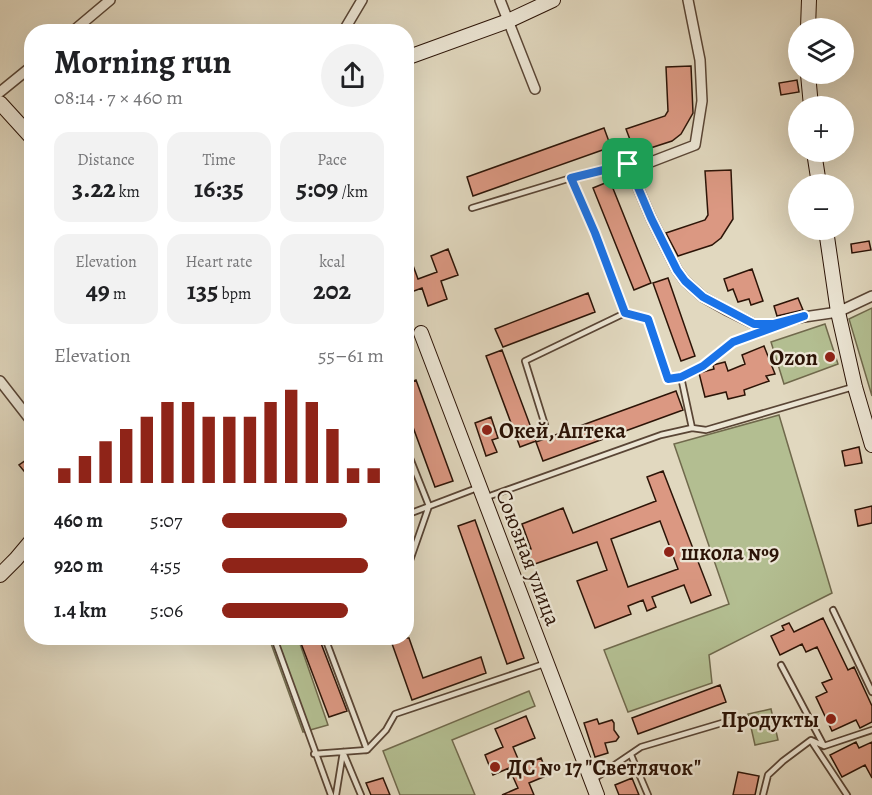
<!DOCTYPE html>
<html lang="en">
<head>
<meta charset="utf-8">
<style>
  body { margin:0; font-family:Alegreya,serif; background:#f2f2f2; color:#202124; height:100vh; display:flex; flex-direction:column; font-size:22px; white-space:nowrap }
  * { box-sizing:border-box; margin:0 }
  p { font-size:20px; color:#757577 }
  .icon { flex:none; width:33px; height:33px; fill:none; stroke:currentColor; stroke-width:2; stroke-linecap:round; stroke-linejoin:round }
  .map { position:relative; flex:1; overflow:hidden }
  .panel { position:absolute; left:24px; top:24px; width:390px; height:621px; display:flex; flex-direction:column; background:#fff; border-radius:24px; box-shadow:0 6px 24px #0002 }
  .panel>* { flex:none }
  .tools { position:absolute; left:788px; top:18px; display:grid; gap:12px }
  .tools a { display:grid; place-items:center; width:66px; height:66px; border-radius:50%; background:#fff; box-shadow:0 6px 24px #0002; font-size:30px }
  .pin { position:absolute; display:grid; place-items:center; width:51px; height:51px; color:#fff; margin:-26px; border-radius:12px; box-shadow:0 3px 9px #0006 }
  .round { display:grid; place-items:center; flex:none; width:63px; height:63px; border-radius:32px; background:#f2f2f2 }
  .headline { display:flex; align-items:center; justify-content:space-between; height:102px; padding:0 30px }
  h1 { font-size:33px; font-weight:700; line-height:45px }
  .stats { display:grid; grid-template-columns:repeat(3,1fr); gap:9px; height:102px; padding:6px 30px }
  .stats div { display:grid; align-content:center; border-radius:15px; background:#f2f2f2; text-align:center }
  .stats b { font-size:26px; font-weight:700 }
  .stats small { font-size:16px; font-weight:400 }
  .stats p { font-size:16px }
  .chart { height:168px; padding:12px 30px }
  .chart p { display:flex; justify-content:space-between }
  .chart svg { width:100%; height:108px; margin-top:6px; stroke:#8f2418; stroke-width:6 }
  ul { padding:0 30px; list-style:none; font-size:20px }
  li { display:grid; grid-template-columns:96px 72px 1fr; align-items:center; height:45px }
  li i { height:15px; border-radius:8px; background:#8f2418 }
  .map>svg:first-child { display:block }
  .green { fill:#b3be91; stroke:#70694c; stroke-width:1.5 }
  .building { fill:#db9882; stroke:#2c1407; stroke-width:1.5; fill-rule:evenodd }
  .lines { fill:none; stroke-linecap:round; stroke-linejoin:round }
  .lane-casing { stroke:#594535; stroke-width:8 }
  .street-casing { stroke:#594535; stroke-width:12 }
  .secondary-casing { stroke:#2c1407; stroke-width:16 }
  .lane { stroke:#ece6d5; stroke-width:4.5 }
  .street { stroke:#ece6d5; stroke-width:9 }
  .secondary { stroke:#ece6d5; stroke-width:14 }
  .route-casing { stroke:#fff; stroke-width:12 }
  .route { stroke:#1a73e8; stroke-width:8 }
  .poi-dot { fill:#8f2418; stroke:#ece6d5; stroke-width:2 }
  .labels { text-anchor:middle; stroke-width:4.5; stroke-linejoin:round; paint-order:stroke }
  .poi-label { font-size:22px; font-weight:bold; fill:#2c1407; stroke:#ece6d5; text-anchor:start }
  .street-label { font-size:22px; fill:#2c1407; stroke:#ece6d5 }
</style>
</head>
<body>
<div class="map">
<svg width="872" height="795" viewBox="0 0 872 795">
  <rect width="100%" height="100%" fill="#e1d8bf"/>
  <filter id="stains"><feTurbulence type="fractalNoise" baseFrequency=".00333" numOctaves="4"/><feColorMatrix values="0 0 0 0 .2 0 0 0 0 .09 0 0 0 0 .02 0 0 0 .5 -.17"/></filter>
  <radialGradient id="worn" r=".72"><stop offset=".6" stop-color="#630" stop-opacity="0"/><stop offset="1" stop-color="#630" stop-opacity=".3"/></radialGradient>
  <!-- green -->
  <path class="green" d="M872,308v88l-23,-77z
    M825,324l13,40 -54,20 -13,-42z
    M779,415l53,178 -123,62 3,28 -84,29 -24,-62 125,-46 -55,-160z
    M269,638h29l30,87 -25,7z
    M529,691l6,15 -83,34 23,55h-75l-17,-44z
    M771,709l7,31 -23,5 -7,-31z"/>
  <!-- building -->
  <path class="building" d="M691,66l2,47 -12,21 -9,7 -37,12 -9,-24 39,-13 3,-5 -2,-44z
    M797,80l2,12 -18,3 -2,-12z
    M604,128l7,19 -138,49 -6,-19z
    M731,170l2,49 -12,19 -9,7 -34,11 -12,-23 39,-13 3,-5 -3,-44z
    M610,181l41,102 -17,7 -41,-102z
    M869,241l2,9 -19,3 -1,-9z
    M407,249l11,30 19,-7 -6,-16 17,-7 10,26 -17,6 6,18 -19,7 -6,-18 -16,6z
    M752,269l11,32 -12,4 -2,-6 -11,3 -5,-13 -5,2 -4,-12z
    M668,278l27,78 -14,5 -28,-78z
    M588,293l7,19 -92,35 -8,-18z
    M798,298l5,12 -26,6 -3,-10z
    M764,346l11,28 -9,2 3,5 -25,9 1,5 -17,4 -2,-7 -21,5 -6,-24 15,-4 -1,-4 12,-3 3,9 17,-7 -3,-9z
    M502,350l34,91 -16,6 -34,-91z
    M416,380l37,101 -18,6 -29,-79v-24z
    M676,391l7,19 -140,51 -7,-19z
    M491,417l7,21 -6,2 5,12 -11,4 -11,-33z
    M859,447l3,16 -17,3 -3,-15z
    M32,456v25l-13,-16z
    M663,471l48,124 -20,8 -7,-18 -32,12 4,10 -9,4 -4,-11 -15,6 3,8 -36,14 -18,-47 30,-11 -10,-28 -65,23 -6,-15 5,-1 -9,-25 41,-16 10,25 83,-32 -9,-24zM660,521l18,48 -50,18 -17,-48z
    M872,506v17l-14,3 -3,-16z
    M475,520l49,138 -17,6 -49,-138z
    M823,618l25,52 6,-3 18,39v16l-12,6 -4,-8 -24,11 -16,-34 11,-5 -5,-9 10,-4 -15,-32 -11,5 -4,-8 -22,11 -9,-19 13,-6 -2,-4 7,-3 5,9z
    M299,638h20l28,73 -18,6z
    M390,638h19l14,40 58,-21 5,16 -74,27z
    M720,685l6,17 -88,32 -6,-16z
    M526,716l9,22 -22,9 8,19 20,-8 7,17 -19,8 5,12h-32l16,-7 -9,-20 -16,7 -8,-20 18,-8 -8,-18z
    M597,719l2,5 13,-4 2,3v7l5,7 -3,4 -11,2 3,10 -13,4 -11,-34z
    M856,742l3,6 13,-6v36l-7,-13 -23,12 -12,-22z
    M738,772l21,4 -4,19h-22z
    M383,778l7,17h-19l-5,-12z
    M632,778l7,17h-20l-4,-10z"/>
  <g class="lines">
    <!-- lane casing -->
    <g class="lane-casing">
      <path id="lane" d="M571,178l24,55 30,80 23,6 20,60c34,-4 38,-22 64,-37 14,-7 30,-10 44,-15
        M472,208l99,-30 57,-14
        M681,377l11,51
        M545,425l-20,-64 100,-48
        M406,448l23,58 -23,66
        M487,497l174,-62 31,-7 14,2 147,-43
        M406,515l71,-27
        M833,610l39,82
        M274,638l57,157
        M325,638l42,112
        M781,665l43,81
        M812,742l35,53
        M343,752l18,43
        M314,754l53,-4 19,-20 9,-16 149,-50
        M631,755l17,40
        M594,779l47,-32 91,-27
        M336,795l7,-43
        M763,795l5,-20 15,-14 28,-21 13,6 48,-16"/>
    </g>
    <!-- street casing -->
    <g class="street-casing">
      <path id="street" d="M500,0l35,89
        M688,0l12,60 2,41 -7,44 -52,20 -15,-1 23,54 26,52 8,11 18,16 25,14 26,13h19l31,-7 34,-5 34,-16
        M72,32l38,-32
        M343,32l19,-32
        M0,92l32,-26
        M0,381l32,41"/>
    </g>
    <!-- secondary casing -->
    <g class="secondary-casing">
      <path id="secondary" d="M808,28l1,-28
        M406,58l102,-37 45,-21
        M808,74l3,32
        M0,103l32,35
        M814,152l5,32
        M826,230l12,82 17,75 17,58
        M421,333l176,462
        M0,575l16,-16 16,-19"/>
    </g>
    <!-- lane -->
    <use href="#lane" class="lane"/>
    <!-- street -->
    <use href="#street" class="street"/>
    <!-- secondary -->
    <use href="#secondary" class="secondary"/>
  </g>
  <g class="lines">
    <!-- route casing -->
    <g class="route-casing">
      <path id="route" d="M628,164l23,54 26,52 8,11 18,16 51,27h19l31,-8 -71,26 -30,24 -22,11 -13,2 -20,-60 -23,-6 -30,-80 -24,-55z"/>
    </g>
    <!-- route -->
    <use href="#route" class="route"/>
  </g>
  <!-- markers -->
  <g class="poi-dot">
    <circle cx="830" cy="357" r="6"/>
    <circle cx="487" cy="430" r="6"/>
    <circle cx="669" cy="552" r="6"/>
    <circle cx="831" cy="719" r="6"/>
    <circle cx="495" cy="767" r="6"/>
  </g>
  <g class="labels">
    <!-- poi labels -->
    <g class="poi-label">
      <text x="818" y="365" text-anchor="end">Ozon</text>
      <text x="499" y="438">Окей, Аптека</text>
      <text x="681" y="560">школа №9</text>
      <text x="819" y="727" text-anchor="end">Продукты</text>
      <text x="507" y="775">ДС № 17 "Светлячок"</text>
    </g>
    <!-- street labels -->
    <g class="street-label">
      <text transform="translate(529 557) rotate(69)" y="8">Союзная улица</text>
    </g>
  </g>
  <rect width="100%" height="100%" filter="url(#stains)"/>
  <rect width="100%" height="100%" fill="url(#worn)"/>
</svg>
<div class="tools">
<a><svg class="icon" aria-label="layers" viewBox="0 0 24 24"><path d="M12 4l9 5-9 5-9-5zM3 14l9 5 9-5"/></svg></a>
<a>+</a>
<a>−</a>
</div>
<div class="pin" style="left:628px;top:164px;background:#1e9e55"><svg class="icon" aria-label="arrive" viewBox="0 0 24 24"><path d="M6 21V4h12l-3 4 3 4H6"/></svg></div>
<section class="panel">
<div class="headline"><div><h1>Morning run</h1><p>08:14 · 7 × 460 m</p></div><a class="round"><svg class="icon" aria-label="share" viewBox="0 0 24 24"><path d="M12 15V3M7 8l5-5 5 5M5 13v7h14v-7"/></svg></a></div>
<div class="stats">
<div><p>Distance</p><b>3.22<small> km</small></b></div>
<div><p>Time</p><b>16:35</b></div>
<div><p>Pace</p><b>5:09<small> /km</small></b></div>
</div>
<div class="stats">
<div><p>Elevation</p><b>49<small> m</small></b></div>
<div><p>Heart rate</p><b>135<small> bpm</small></b></div>
<div><p>kcal</p><b>202</b></div>
</div>
<div class="chart"><p><span>Elevation</span>55–61 m</p>
<svg viewBox="0 0 160 44" preserveAspectRatio="none"><path d="M5 44V38M15 44V33M25 44V27M35 44V22M45 44V17M55 44V11M65 44V11M75 44V17M85 44V17M95 44V17M105 44V11M115 44V6M125 44V11M135 44V22M145 44V38M155 44V38"/></svg>
</div>
<ul>
<li><b>460 m</b>5:07<i style="width:77%"></i></li>
<li><b>920 m</b>4:55<i style="width:90%"></i></li>
<li><b>1.4 km</b>5:06<i style="width:78%"></i></li>
</ul>
</section>
</div>
</body>
</html>
